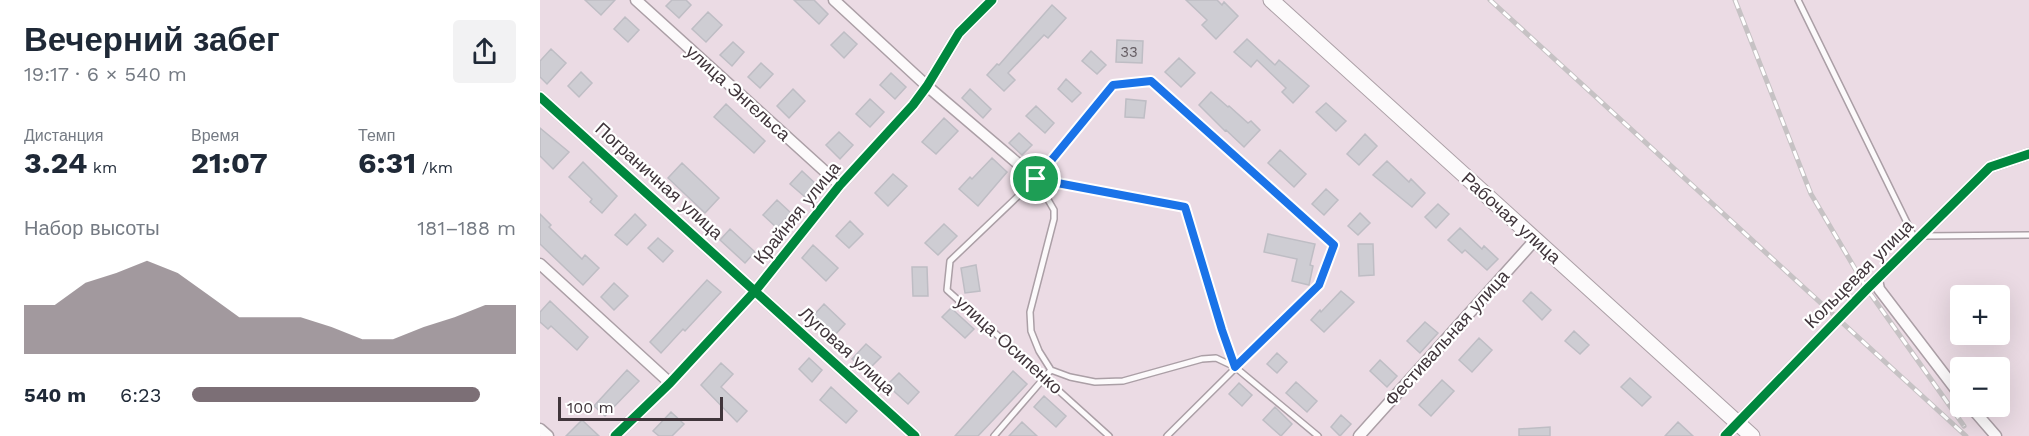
<!DOCTYPE html>
<html lang="ru">
<head>
<meta charset="utf-8">
<style>
  body { margin:0; font-family:"Work Sans",sans-serif; background:#f2f2f3; color:#1f2937; height:100vh; display:flex; flex-direction:column; font-size:22px; white-space:nowrap }
  * { box-sizing:border-box; margin:0 }
  p { font-size:20px; color:#747a83 }
  .icon { flex:none; width:33px; height:33px; fill:none; stroke:currentColor; stroke-width:2; stroke-linecap:round; stroke-linejoin:round }
  .map { position:relative; flex:1; overflow:hidden }
  .side { display:flex; flex-direction:column; background:#fff; width:540px }
  .side>* { flex:none }
  .fabs { position:absolute; left:1410px; top:285px; display:grid; gap:12px }
  .fabs a { display:grid; place-items:center; width:60px; height:60px; border-radius:6px; background:#fff; box-shadow:0 6px 24px #0002; font-size:30px }
  .scale { position:absolute; left:18px; bottom:15px; width:165px; box-sizing:border-box; padding-left:6px; border:3px solid #40353b; border-top:0; font-size:16px; line-height:21px; white-space:nowrap; color:#40353b; -webkit-text-stroke:4px #fff; paint-order:stroke }
  .pin { position:absolute; display:grid; place-items:center; width:51px; height:51px; color:#fff; margin:-26px; border:3px solid #fff; border-radius:50%; box-shadow:0 2px 6px #0007 }
  .round { display:grid; place-items:center; flex:none; width:63px; height:63px; border-radius:6px; background:#f2f2f3 }
  .headline { display:flex; align-items:center; justify-content:space-between; height:102px; padding:0 24px }
  h1 { font-size:33px; font-weight:700; line-height:45px }
  .figures { display:grid; grid-template-columns:repeat(3,1fr); gap:9px; height:102px; padding:6px 24px }
  .figures div { display:grid; align-content:center }
  .figures b { font-size:30px; font-weight:700 }
  .figures small { font-size:16px; font-weight:400 }
  .figures p { font-size:16px }
  .chart { height:168px; padding:12px 24px }
  .chart p { display:flex; justify-content:space-between }
  .chart svg { width:100%; height:108px; margin-top:6px; fill:#7c6f76; opacity:.7 }
  ul { padding:0 24px; list-style:none; font-size:20px }
  li { display:grid; grid-template-columns:96px 72px 1fr; align-items:center; height:45px }
  li i { height:15px; border-radius:8px; background:#7c6f76 }
  main { display:flex; flex:1; min-height:0 }
  .map>svg:first-child { display:block }
  .building { fill:#cecdd3; stroke:#bebdc4; stroke-width:1.5 }
  .lines { fill:none; stroke-linecap:round; stroke-linejoin:round }
  .lane-casing { stroke:#ab9fa6; stroke-width:8 }
  .street-casing { stroke:#ab9fa6; stroke-width:13 }
  .secondary-casing { stroke:#ab9fa6; stroke-width:17 }
  .lane { stroke:#fcfafb; stroke-width:5 }
  .street { stroke:#fcfafb; stroke-width:10 }
  .secondary { stroke:#fcfafb; stroke-width:15 }
  .rail-casing { stroke:#c6c2c4; stroke-width:5 }
  .rail { stroke:#fff; stroke-width:3; stroke-dasharray:9; stroke-linecap:butt }
  .cycleway-casing { stroke:#fff; stroke-width:13 }
  .cycleway { stroke:#00873e; stroke-width:9 }
  .route-casing { stroke:#fff; stroke-width:12 }
  .route { stroke:#1a73e8; stroke-width:8 }
  .labels { text-anchor:middle; stroke-width:4.5; stroke-linejoin:round; paint-order:stroke }
  .number-label { font-size:15px; fill:#645c62 }
  .street-label { font-size:18px; fill:#40353b; stroke:#fff }
</style>
</head>
<body>
<main>
<section class="side">
<div class="headline"><div><h1>Вечерний забег</h1><p>19:17 · 6 × 540 m</p></div><a class="round"><svg class="icon" aria-label="share" viewBox="0 0 24 24"><path d="M12 15V3M7 8l5-5 5 5M5 13v7h14v-7"/></svg></a></div>
<div class="figures">
<div><p>Дистанция</p><b>3.24<small> km</small></b></div>
<div><p>Время</p><b>21:07</b></div>
<div><p>Темп</p><b>6:31<small> /km</small></b></div>
</div>
<div class="chart"><p><span>Набор высоты</span>181–188 m</p>
<svg viewBox="0 0 160 44" preserveAspectRatio="none"><path d="M0 44V24L10 24L20 15L30 11L40 6L50 11L60 20L70 29L80 29L90 29L100 33L110 38L120 38L130 33L140 29L150 24L160 24V44z"/></svg>
</div>
<ul>
<li><b>540 m</b>6:23<i style="width:89%"></i></li>
</ul>
</section>
<div class="map">
<svg width="1489" height="436" viewBox="0 0 1489 436">
  <rect width="100%" height="100%" fill="#ebdbe4"/>
  <!-- building -->
  <path class="building" d="M45,0h30l-14,15z
    M132,0h14l5,5 -12,13 -13,-12z
    M254,0h20l14,14 -9,10z
    M646,0h31l5,5 2,-3 14,14 -22,23 -14,-14 5,-5z
    M512,5l14,13 -18,20 -4,-3 -36,38 7,7 -11,11 -17,-16 10,-11 2,1z
    M168,12l14,13 -16,17 -14,-13z
    M85,17l14,13 -11,12 -14,-13z
    M304,32l13,12 -13,14 -13,-13z
    M707,39l28,26 4,-5 30,26 -16,17 -11,-11 4,-4 -29,-28 -6,7 -17,-15z
    M577,40l26,1 -1,22 -26,-1z
    M193,42l11,10 -12,14 -12,-11z
    M11,49l15,14 -19,21 -7,-7v-16z
    M551,51l15,14 -9,9 -15,-13z
    M639,58l16,15 -14,14 -16,-15z
    M221,63l12,11 -13,14 -12,-11z
    M41,72l11,11 -13,14 -11,-11z
    M351,73l15,14 -11,12 -15,-14z
    M526,79l15,14 -9,9 -14,-13z
    M253,89l12,12 -16,17 -12,-12z
    M430,89l21,20 -8,9 -21,-20z
    M671,92l17,15 1,-1 19,17 3,-2 9,9 -16,17 -18,-17 -1,1 -26,-26z
    M330,99l14,13 -14,15 -14,-13z
    M586,99l20,2 -2,17 -19,-1z
    M786,103l20,18 -10,10 -20,-19z
    M186,104l39,37 -11,12 -40,-36z
    M496,106l18,17 -9,10 -19,-17z
    M404,118l14,13 -22,23 -14,-12z
    M0,128l29,24 -16,17 -13,-13z
    M299,132l14,13 -13,14 -14,-14z
    M479,133l13,12 -10,10 -13,-12z
    M825,134l12,12 -18,19 -12,-11z
    M740,150l26,24 -12,13 -26,-24z
    M452,158l15,14 -29,34 -19,-17 11,-12 2,2z
    M847,161l22,21 2,-3 14,14 -13,14 -39,-32z
    M43,162l34,34 -15,17 -12,-11 2,-3 -23,-22z
    M142,163l37,35 -14,15 -37,-35z
    M262,171l15,14 -12,12 -15,-13z
    M353,174l14,12 -19,20 -13,-13z
    M786,189l12,11 -14,15 -12,-11z
    M237,200l14,13 -14,15 -14,-13z
    M898,204l11,10 -13,14 -11,-11z
    M820,213l10,10 -12,12 -10,-9z
    M0,214l11,11 -2,2 33,32 3,-4 14,13 -16,17 -43,-41z
    M95,214l11,11 -19,20 -12,-10z
    M310,221l13,13 -14,14 -13,-12z
    M404,224l13,12 -19,19 -13,-12z
    M920,228l22,21 2,-3 14,13 -11,11 -22,-20 -3,3 -14,-13z
    M190,229l25,23 -10,11 -25,-23z
    M728,234l47,10 -5,21 3,1 -4,19 -17,-4 5,-22 -33,-7z
    M118,238l15,13 -10,11 -15,-14z
    M818,244h15l1,31 -15,1z
    M273,245l25,23 -12,13 -24,-23z
    M436,265l4,26 -15,2 -4,-25z
    M372,267h15l1,29h-15z
    M167,280l14,12 -36,39 -2,-2 -22,24 -11,-11z
    M74,283l14,13 -14,14 -13,-13z
    M801,291l13,11 -30,30 -13,-12 9,-10 1,2z
    M991,292l20,18 -9,10 -19,-19z
    M10,301l38,36 -11,13 -26,-24 -3,3 -8,-7v-10z
    M284,304l21,20 -11,12 -21,-20z
    M411,308l23,21 -9,9 -23,-21z
    M885,322l13,11 -18,20 -13,-12z
    M1034,331l15,14 -9,9 -15,-13z
    M939,338l13,12 -20,22 -13,-12z
    M326,344l15,13 -15,15 -14,-13z
    M737,353l10,9 -10,11 -10,-9z
    M269,358l13,12 -10,12 -13,-13z
    M840,360l17,16 -10,11 -17,-16z
    M181,363l12,11 -12,13 26,24 -10,11 -36,-37z
    M87,370l12,11 -34,35 -11,-10z
    M473,371l14,13 -49,52h-23z
    M359,373l20,19 -11,12 -21,-19z
    M1090,378l21,19 -9,9 -21,-19z
    M902,380l12,11 -23,25 -12,-11z
    M756,382l21,19 -10,11 -21,-19z
    M699,383l13,12 -10,11 -13,-12z
    M291,387l26,24 -11,12 -26,-23z
    M504,396l22,20 -10,11 -22,-20z
    M735,407l17,17 -11,12 -18,-16z
    M131,412l13,12 -12,12h-13l-6,-5z
    M801,415l10,9 -11,12 -9,-9z
    M42,420l17,16h-33z
    M482,422l15,14h-28z
    M1138,422l15,14h-28z
    M1010,427v9h-31v-7z"/>
  <g class="lines">
    <!-- lane casing -->
    <g class="lane-casing">
      <path id="lane" d="M1258,0l118,241
        M496,179l18,31v9l-24,93 1,19 8,20 12,19 19,7 25,5 28,-1 79,-22 14,-1 19,9 83,69
        M496,179l148,28 38,123 13,37
        M1383,236l106,-1
        M454,436l57,-66
        M569,436l-162,-146 3,-29 86,-82 77,-94 38,-4 183,164 -15,40 -152,151"/>
    </g>
    <!-- street casing -->
    <g class="street-casing">
      <path id="street" d="M96,0l204,185
        M294,0l93,86 109,93
        M0,97l375,339
        M0,264l130,119
        M1337,280l2,9 81,106
        M1430,406l26,30
        M0,429l8,7
        M75,436l55,-53 86,-93 84,-105 73,-80 14,-19 32,-53 33,-33
        M819,436l176,-196
        M1185,436l142,-147 123,-122 39,-13"/>
    </g>
    <!-- secondary casing -->
    <g class="secondary-casing">
      <path id="secondary" d="M731,0l481,436"/>
    </g>
    <!-- lane -->
    <use href="#lane" class="lane"/>
    <!-- street -->
    <use href="#street" class="street"/>
    <!-- secondary -->
    <use href="#secondary" class="secondary"/>
    <!-- rail casing -->
    <g class="rail-casing">
      <path id="rail" d="M950,0l476,436
        M1195,0l76,194 56,95 97,137"/>
    </g>
    <!-- rail -->
    <use href="#rail" class="rail"/>
    <!-- cycleway casing -->
    <g class="cycleway-casing">
      <path id="cycleway" d="M0,97l375,339
        M75,436l55,-53 86,-93 84,-105 73,-80 14,-19 32,-53 33,-33
        M1185,436l142,-147 123,-122 39,-13"/>
    </g>
    <!-- cycleway -->
    <use href="#cycleway" class="cycleway"/>
  </g>
  <g class="lines">
    <!-- route casing -->
    <g class="route-casing">
      <path id="route" d="M611,81l183,164 -15,40 -84,82 -13,-37 -37,-123 -149,-28 77,-94z"/>
    </g>
    <!-- route -->
    <use href="#route" class="route"/>
  </g>
  <g class="labels">
    <!-- number labels -->
    <g class="number-label">
      <text x="589" y="57">33</text>
    </g>
    <!-- street labels -->
    <g class="street-label">
      <text transform="translate(198 93) rotate(42)" y="6">улица Энгельса</text>
      <text transform="translate(119 181) rotate(42)" y="6">Пограничная улица</text>
      <text transform="translate(257 213) rotate(-51)" y="6">Крайняя улица</text>
      <text transform="translate(971 218) rotate(42)" y="6">Рабочая улица</text>
      <text transform="translate(1319 274) rotate(-45)" y="6">Кольцевая улица</text>
      <text transform="translate(907 338) rotate(-48)" y="6">Фестивальная улица</text>
      <text transform="translate(469 345) rotate(42)" y="6">улица Осипенко</text>
      <text transform="translate(307 351) rotate(42)" y="6">Луговая улица</text>
    </g>
  </g>
</svg>
<div class="fabs">
<a>+</a>
<a>−</a>
</div>
<div class="scale">100 m</div>
<div class="pin" style="left:496px;top:179px;background:#1e9e55"><svg class="icon" aria-label="arrive" viewBox="0 0 24 24"><path d="M6 21V4h12l-3 4 3 4H6"/></svg></div>
</div>
</main>
</body>
</html>
